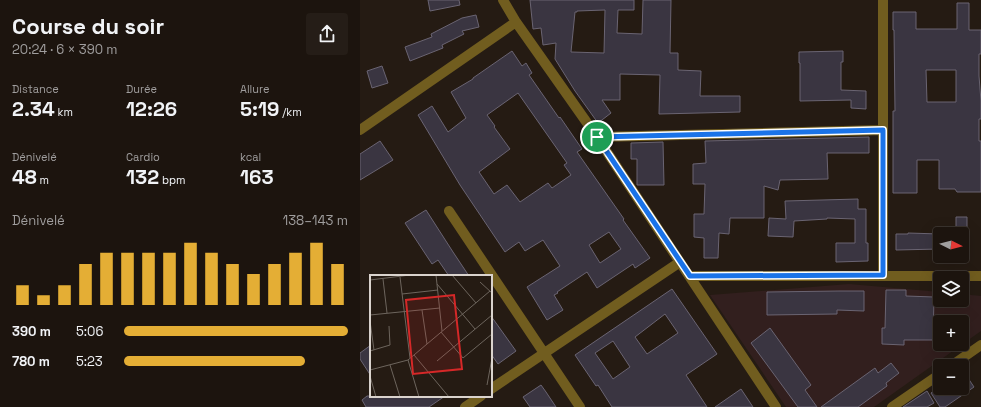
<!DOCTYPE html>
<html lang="fr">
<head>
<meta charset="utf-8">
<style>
  body { margin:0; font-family:"Space Grotesk",sans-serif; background:#251d17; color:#f1f3f6; height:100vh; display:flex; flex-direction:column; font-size:15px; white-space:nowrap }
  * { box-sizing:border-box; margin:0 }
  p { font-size:13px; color:#a09e9e }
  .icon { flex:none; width:22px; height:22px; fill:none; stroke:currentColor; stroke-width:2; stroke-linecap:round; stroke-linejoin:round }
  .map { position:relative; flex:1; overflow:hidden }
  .sheet { display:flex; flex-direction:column; background:#1c140e; width:360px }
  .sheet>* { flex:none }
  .needle { width:26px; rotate:96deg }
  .tools { position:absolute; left:573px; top:227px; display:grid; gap:8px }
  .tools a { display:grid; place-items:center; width:36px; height:36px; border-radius:4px; background:#1c140e; box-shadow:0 4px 16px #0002,0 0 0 1px #3a332e; font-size:20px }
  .pin { position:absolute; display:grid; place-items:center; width:34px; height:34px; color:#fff; margin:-17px; border:2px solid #fff; border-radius:50%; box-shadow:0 1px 4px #0007 }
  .round { display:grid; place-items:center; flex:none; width:42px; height:42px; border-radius:4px; background:#251d17 }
  .head { display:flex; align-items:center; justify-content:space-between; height:68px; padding:0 12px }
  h1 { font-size:22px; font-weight:700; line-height:30px }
  .figures { display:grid; grid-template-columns:repeat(3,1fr); gap:6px; height:68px; padding:4px 12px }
  .figures div { display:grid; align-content:center }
  .figures b { font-size:20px; font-weight:700 }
  .figures small { font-size:11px; font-weight:400 }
  .figures p { font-size:11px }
  .chart { height:112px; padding:8px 12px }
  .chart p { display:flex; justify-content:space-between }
  .chart svg { width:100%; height:72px; margin-top:4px; stroke:#e4ae35; stroke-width:6 }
  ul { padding:0 12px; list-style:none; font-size:13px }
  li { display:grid; grid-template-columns:64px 48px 1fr; align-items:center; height:30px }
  li i { height:10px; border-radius:5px; background:#e4ae35 }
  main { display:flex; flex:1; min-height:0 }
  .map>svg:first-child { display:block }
  .education { fill:#321f1e; fill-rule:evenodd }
  .building { fill:#3a3541; stroke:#6a6472; fill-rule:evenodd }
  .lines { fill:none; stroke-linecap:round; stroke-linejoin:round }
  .street { stroke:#715d1f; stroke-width:10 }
  .route-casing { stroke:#fff; stroke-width:8 }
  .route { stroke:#1a73e8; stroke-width:5 }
  .inset-road { fill:none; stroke:#6d655d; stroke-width:1 }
  .view { fill:#d62828; fill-opacity:0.15; stroke:#d62828; stroke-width:2 }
  .inset-edge { fill:none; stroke:#dad3cd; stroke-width:2 }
</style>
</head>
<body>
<main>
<section class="sheet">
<div class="head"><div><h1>Course du soir</h1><p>20:24 · 6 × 390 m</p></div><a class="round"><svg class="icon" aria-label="share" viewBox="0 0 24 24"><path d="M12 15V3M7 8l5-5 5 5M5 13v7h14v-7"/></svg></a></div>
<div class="figures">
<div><p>Distance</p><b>2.34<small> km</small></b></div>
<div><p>Durée</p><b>12:26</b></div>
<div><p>Allure</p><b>5:19<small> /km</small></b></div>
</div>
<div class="figures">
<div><p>Dénivelé</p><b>48<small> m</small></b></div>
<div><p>Cardio</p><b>132<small> bpm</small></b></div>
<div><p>kcal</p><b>163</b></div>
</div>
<div class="chart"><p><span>Dénivelé</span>138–143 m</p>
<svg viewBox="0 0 160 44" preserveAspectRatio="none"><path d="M5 44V32M15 44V38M25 44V32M35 44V19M45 44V12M55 44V12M65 44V12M75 44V12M85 44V6M95 44V12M105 44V19M115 44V25M125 44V19M135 44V12M145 44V6M155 44V19"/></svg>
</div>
<ul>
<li><b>390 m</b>5:06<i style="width:100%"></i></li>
<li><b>780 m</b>5:23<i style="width:81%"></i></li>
</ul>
</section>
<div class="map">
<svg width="621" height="407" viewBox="0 0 621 407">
  <rect width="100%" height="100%" fill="#251b13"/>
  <!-- education -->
  <path class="education" d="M489,284l91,8v8h22v-6l19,2v35l-107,76h-88l-76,-112zM580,322h22v22h-22z"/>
  <!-- building -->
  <path class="building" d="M68,0h31l1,5 -30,6z
    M170,0h104v10h-16l-1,23 25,1 1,-34h28l-1,53h8v17l23,1 -1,25h40v16l-81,2 1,-39 -40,-1v26h-18l9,13 -13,10 -23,-32 -20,-32 1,-16 -13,2 -2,-17 -8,1zM245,10l-1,43 -33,-1 4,-40h2v-1z
    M597,3h12v27h12v24h-2v22l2,25v18h-2v22h2v51h-24l-2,-3h-16v-29h-22v33h-24v-82h2l-1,-81h-1v-18h23v17h41zM566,70h30v32h-29z
    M116,15l3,12 -17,4 2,3 -22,11 1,3 -33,13 -5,-14 27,-10 -1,-3 31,-16z
    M152,51l10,15 4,-3 6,10 -3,2 30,43 1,-1 22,32 -5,3 47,67 -1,1 27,38 -15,10 -2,-4 -36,24 -10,-16 -30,20 1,1 -4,2 9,15 -16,10 -20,-33 33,-21 -17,-26 -18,11 -6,-9 -14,10 -45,-67 -42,-70 14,-9 16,26 18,-14 -15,-26 22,-13v-1zM158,93l49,70 -3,2 7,10 -19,13 -4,-5 -28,19 -13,-17 -13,9 -15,-22 31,-23 -16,-22 1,-1 -8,-11zM249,232l12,17 -21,14 -11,-18z
    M483,51v11h-2v28l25,1v18l-15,-1v-8l-51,1v-38h-1v-11z
    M22,66l6,17 -16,5 -5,-17z
    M509,137v16h-42l1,26 -48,1 -2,10 -14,-4v32h-34l-1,16 -10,-1 -1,25h-14v-20l-10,-1v-23h10l1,-30h-12v-20l13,-1 -1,-22z
    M20,141l13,19 -33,20v-26z
    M303,142l1,43h-27v-26h-6v-16z
    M498,199v10h8v34h2v18l-32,1v-19h19v-24l-28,-1v1l-33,2 -1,16 -25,-1 1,-18 17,1 -1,-18z
    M66,210l27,42 16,24h-20l-11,-16 -6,4 -27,-41z
    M596,217h11v17h-11z
    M548,233l32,1v15l-44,1v-16h12z
    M312,289l45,65 -31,21 21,32h-95l-14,-22 -2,1 -21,-31zM305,314l13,19 -31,21 -12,-17zM253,341l17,26 -17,12 -18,-26z
    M526,290h20v6l28,1 -1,43h-29v5l-22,-1v-16h3z
    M479,291h25v20l-27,-1v4l-70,1v-23z
    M131,316l25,35 -18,13 -7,-10z
    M410,328l41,57 -6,5 12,17h-19l-47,-64z
    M11,345v31l-11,-17v-6z
    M531,363l8,10 -13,10 1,3 -29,21h-37l54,-39 3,5z
    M602,369l12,18 -29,20h-5l-9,-14 8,-5h23z
    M181,385l5,7 10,15h-26l-7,-10z
    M381,389l12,18h-38z
    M567,391l7,12 -7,4h-24z
    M7,396h78l-16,11h-63l-4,-7z"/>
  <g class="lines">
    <!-- street -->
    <path class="street" d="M143,0l13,22 81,115 179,270
      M523,0v275
      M0,130l156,-108
      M237,137l286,-7
      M89,211l131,196
      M329,276h292
      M591,366l30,-21
      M131,389l189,-127
      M105,407l16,-11
      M532,407l48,-33"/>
  </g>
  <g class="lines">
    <!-- route casing -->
    <g class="route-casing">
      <path id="route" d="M523,130v145l-193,1 -93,-139z"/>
    </g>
    <!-- route -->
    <use href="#route" class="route"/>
  </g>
  <!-- overview -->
  <g transform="translate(10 275)">
    <rect width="122" height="122" fill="#251b13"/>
    <path class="inset-road" d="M66,0l6,56M82,0l24,28M30,2l10,81M13,4l4,34M0,5l40,-5M110,7l12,11M67,9l38,45M32,19l36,-4M52,35l5,34M0,40l70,-7M0,46l4,29M71,57l22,26 29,-24M0,76l20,-6 -1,-19M44,80l35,42M38,85l11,37M67,86l55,-46M20,90l10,32M0,95l38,-10 82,-69M0,101l6,21M117,110l5,-27"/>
    <path class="view" d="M84,20l8,74 -49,5 -7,-74z"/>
    <rect width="122" height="122" class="inset-edge"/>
  </g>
</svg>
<div class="tools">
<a><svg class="needle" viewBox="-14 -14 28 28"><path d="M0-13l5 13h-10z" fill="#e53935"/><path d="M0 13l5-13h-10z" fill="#a09e9e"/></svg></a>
<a><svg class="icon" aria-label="layers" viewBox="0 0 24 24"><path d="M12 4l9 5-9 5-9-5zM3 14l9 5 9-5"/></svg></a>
<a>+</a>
<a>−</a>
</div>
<div class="pin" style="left:237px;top:137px;background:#1e9e55"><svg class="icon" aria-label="arrive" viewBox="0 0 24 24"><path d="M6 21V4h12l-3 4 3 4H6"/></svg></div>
</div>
</main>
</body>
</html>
